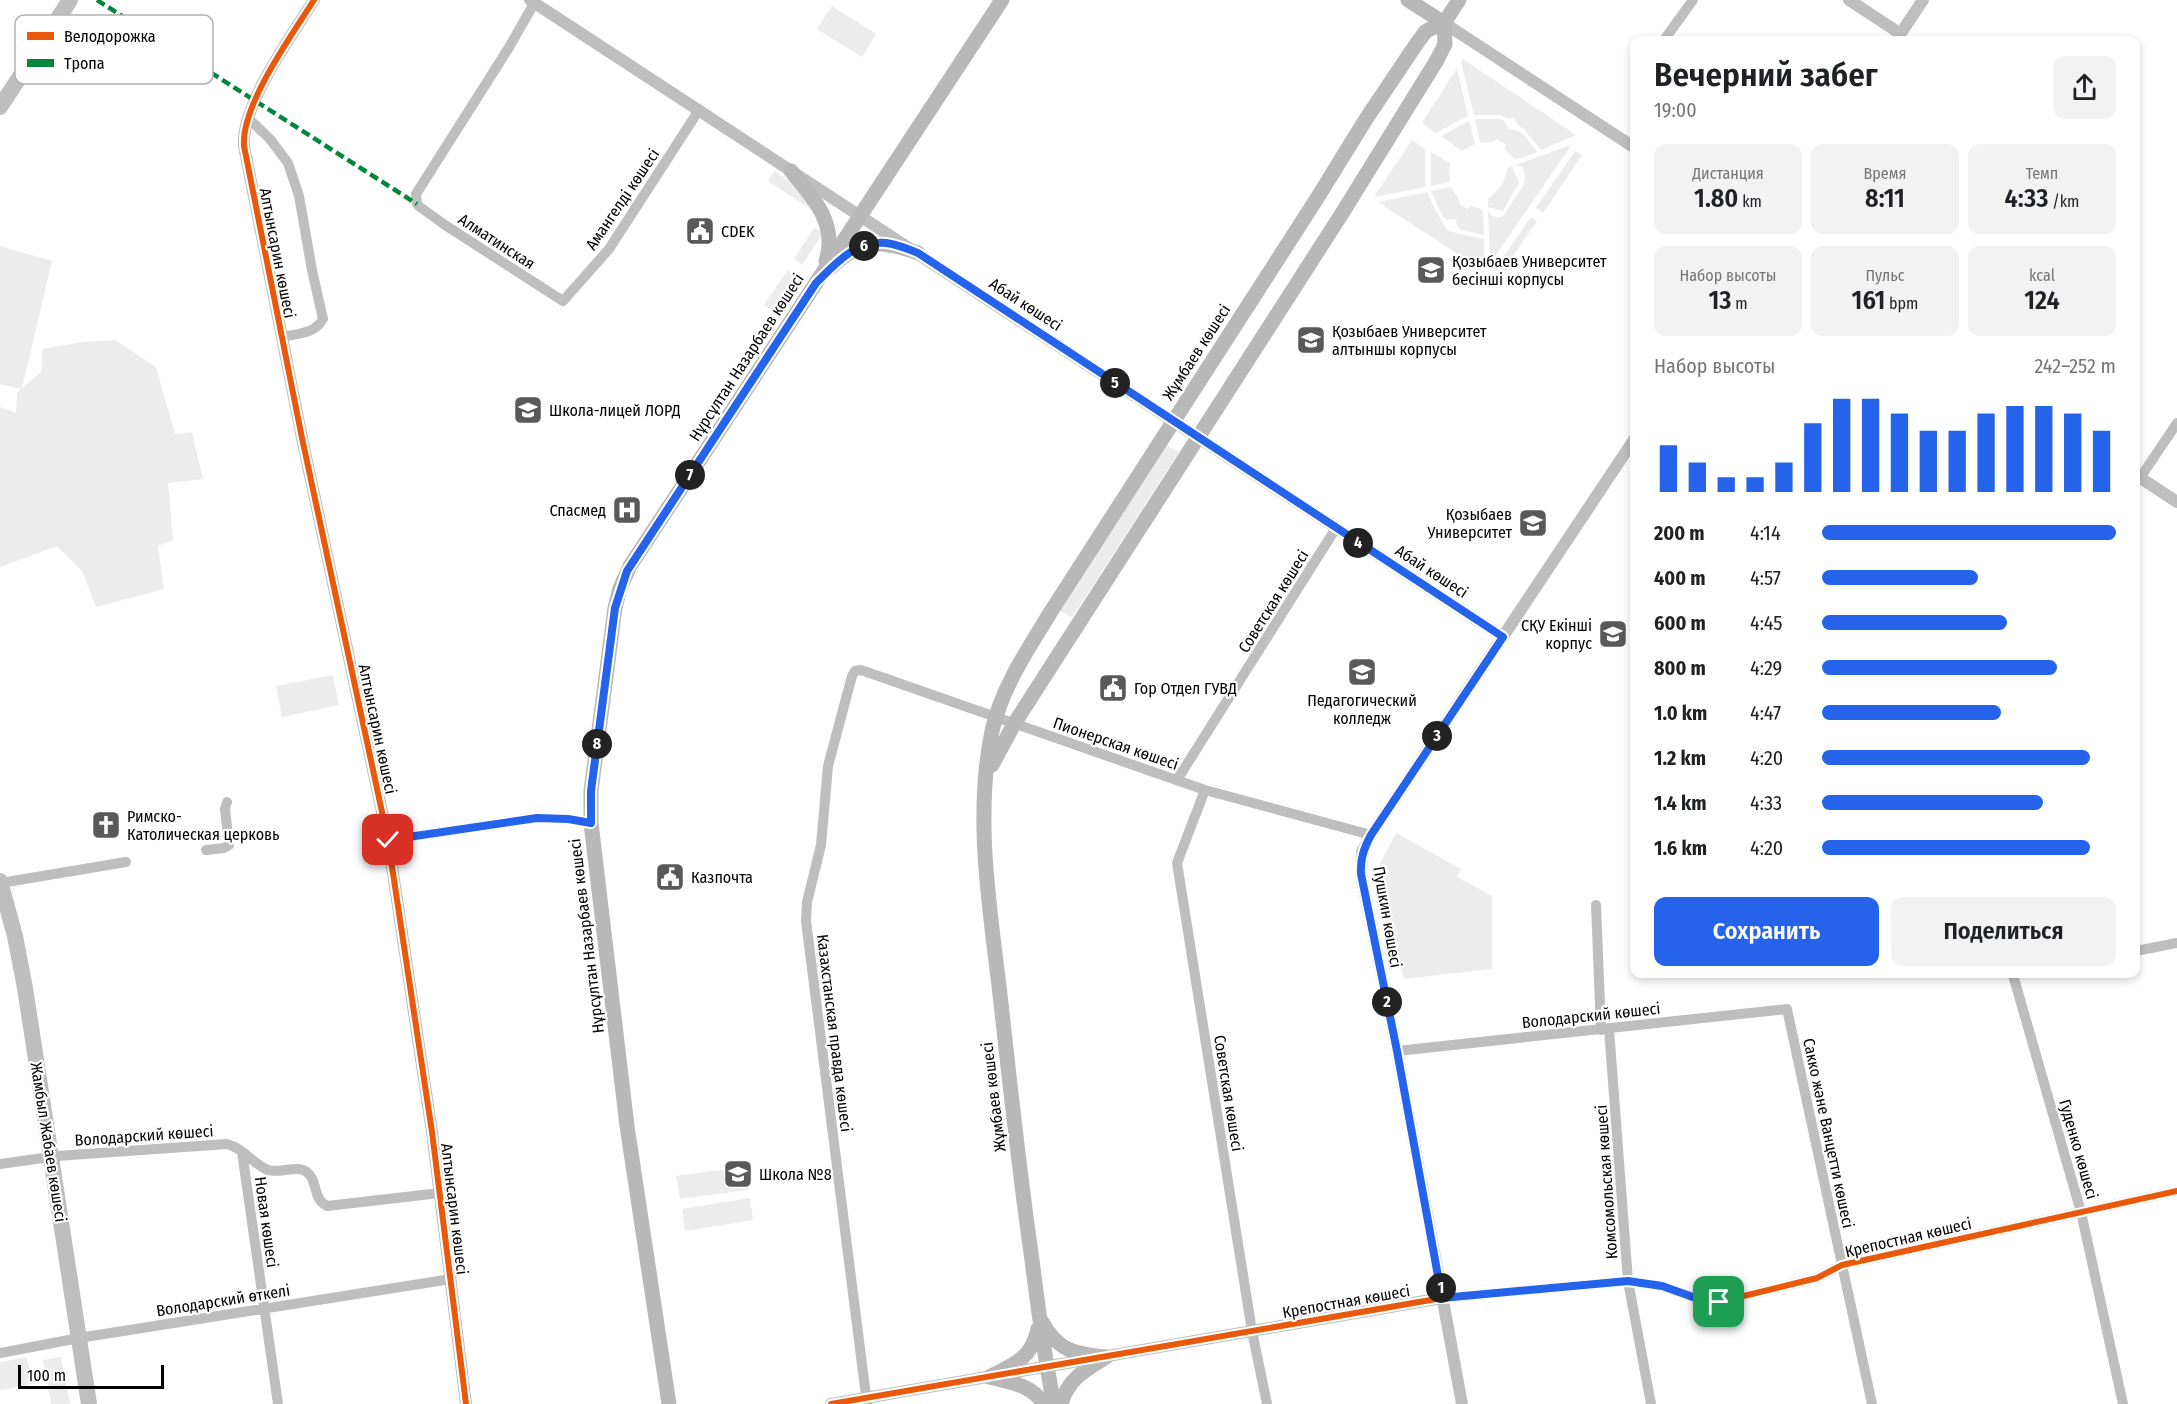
<!DOCTYPE html>
<html lang="ru">
<head>
<meta charset="utf-8">
<style>
  body { margin:0; font-family:"Fira Sans Condensed",sans-serif; background:#f2f2f2; color:#202124; height:100vh; display:flex; flex-direction:column; font-size:22px; white-space:nowrap }
  * { box-sizing:border-box; margin:0 }
  p { font-size:20px; color:#757577 }
  .icon { flex:none; width:33px; height:33px; fill:none; stroke:currentColor; stroke-width:2; stroke-linecap:round; stroke-linejoin:round }
  .map { position:relative; flex:1; overflow:hidden }
  .details { position:absolute; left:1630px; top:36px; width:510px; height:942px; display:flex; flex-direction:column; background:#fff; border-radius:12px; box-shadow:0 3px 9px #0003 }
  .details>* { flex:none }
  .scale { position:absolute; left:18px; bottom:15px; width:146px; box-sizing:border-box; padding-left:6px; border:3px solid #000; border-top:0; font-size:16px; line-height:21px; white-space:nowrap; color:#000; -webkit-text-stroke:4px #fff; paint-order:stroke }
  .pin { position:absolute; display:grid; place-items:center; width:51px; height:51px; color:#fff; margin:-26px; border-radius:12px; box-shadow:0 3px 9px #0006 }
  .km { position:absolute; width:30px; height:30px; margin:-15px; border-radius:50%; background:#222; color:#fff; font-size:16px; line-height:30px; text-align:center }
  .round { display:grid; place-items:center; flex:none; width:63px; height:63px; border-radius:12px; background:#f2f2f2 }
  .overview { display:flex; align-items:center; justify-content:space-between; height:102px; padding:0 24px }
  h1 { font-size:33px; font-weight:600; line-height:45px }
  .metrics { display:grid; grid-template-columns:repeat(3,1fr); gap:9px; height:102px; padding:6px 24px }
  .metrics div { display:grid; align-content:center; border-radius:12px; background:#f2f2f2; text-align:center }
  .metrics b { font-size:26px; font-weight:600 }
  .metrics small { font-size:16px; font-weight:400 }
  .metrics p { font-size:16px }
  .chart { height:168px; padding:12px 24px }
  .chart p { display:flex; justify-content:space-between }
  .chart svg { width:100%; height:108px; margin-top:6px; stroke:#2563eb; stroke-width:6 }
  .action { display:flex; gap:12px; margin-top:auto; padding:12px 24px }
  .action a { flex:1; height:69px; border-radius:12px; background:#2563eb; color:#fff; font-size:24px; font-weight:600; line-height:69px; text-align:center }
  .action a+a { background:#f2f2f2; color:#202124 }
  ul { padding:0 24px; list-style:none; font-size:20px }
  li { display:grid; grid-template-columns:96px 72px 1fr; align-items:center; height:45px }
  li i { height:15px; border-radius:8px; background:#2563eb }
  .map>svg:first-child { display:block }
  .green { fill:#ececec }
  .lines { fill:none; stroke-linecap:round; stroke-linejoin:round }
  .minor { stroke:#bebebe; stroke-width:10 }
  .tertiary { stroke:#bebebe; stroke-width:12 }
  .secondary { stroke:#b8b8b8; stroke-width:15 }
  .primary { stroke:#bebebe; stroke-width:16 }
  .quiet { stroke:#00873e; stroke-width:4.5; stroke-dasharray:9 4.5; stroke-linecap:butt }
  .cycleway-casing { stroke:#fff; stroke-width:10 }
  .cycleway { stroke:#e8590c; stroke-width:6 }
  .route-casing { stroke:#fff; stroke-width:12 }
  .route { stroke:#2563eb; stroke-width:8 }
  .labels { text-anchor:middle; stroke-width:4.5; stroke-linejoin:round; paint-order:stroke }
  .street-label { font-size:16px; fill:#000; stroke:#fff }
  .poi-label { font-size:16px; fill:#000; stroke:#fff; text-anchor:start }
  .key { fill:#fff; stroke:#b2b2b2; stroke-width:1.5 }
  .key-label { font-size:16px; fill:#000 }
</style>
</head>
<body>
<div class="map">
<svg width="2177" height="1404" viewBox="0 0 2177 1404">
  <rect width="100%" height="100%" fill="#fff"/>
  <!-- green -->
  <path class="green" d="M832,6l44,28 -14,23 -45,-28z
    M1463,59l113,76 -35,15 -17,-21 -6,-4 -4,-7 -7,1 -6,-4h-27l-13,-53z
    M1457,68l11,48 -32,17 -14,-10z
    M1475,119h25l5,3 3,7c17,2 18,9 29,23l-22,8 -10,-11 1,-5 -9,-5 -4,3 -13,1z
    M1469,121l6,23 -13,7 -21,-15z
    M1412,140l13,9v38l-49,10 -1,-2z
    M1568,146l2,1 -77,112 -3,-2 -2,-46 4,5 7,2 5,-3 20,-31 1,-7 -2,-10 -7,-2z
    M1575,151l7,4 -39,58 -7,-5z
    M1431,152l20,12 -2,4 1,14 -19,4z
    M1512,166l7,17 -16,28 -15,-4v-8c11,-9 17,-16 19,-30z
    M775,171l35,26 5,15 -47,-31z
    M1451,187l8,13 1,5 7,4 4,-3 12,4 1,25 -22,-5 -4,-3 -3,-8 -8,1 -4,-3 -12,-26z
    M1427,192c6,14 13,28 21,39 11,2 23,6 36,8v22l-11,3 -95,-62z
    M1531,217l6,4 -35,51 -6,-5z
    M814,228l9,5 -21,32 -8,-6z
    M0,246l52,15 -30,127 19,-16 2,-23 39,-7 33,-2 41,27 19,67 17,-2 11,47 -35,4 5,57 -15,6 6,43 -68,18 -14,-36 -25,-25 -57,21v-160l16,6 1,-21 4,-3 -21,-5z
    M788,270l7,5 -23,35 -8,-5z
    M1167,445l12,7 -107,166 -12,-7z
    M333,675l6,30 -57,12 -6,-31z
    M1396,833l65,36 -4,8 35,19v73l-88,10 -26,-112z
    M747,1166l1,24 -68,9 -4,-23z
    M750,1198l3,22 -68,11 -3,-22z
    M27,1357l5,27 -32,6v-28z
    M61,1357l9,47h-19l-8,-44z"/>
  <g class="lines">
    <!-- minor -->
    <path class="minor" d="M536,0l-28,49 -92,145 1,10 3,3 25,18 118,76 46,-52 90,-139
      M1664,40l29,-40
      M248,118l22,21 18,24 11,33 13,74 11,49c-8,15 -27,15 -42,18
      M2140,478l37,-55
      M1177,780l159,-252
      M1205,790l-28,73 75,468 15,73
      M379,841l158,-23 31,1 23,4
      M206,850l18,-2 5,-3 -4,-36 2,-7
      M1,883l125,-21
      M1596,905l5,125
      M2136,951l41,-8
      M2013,975l68,237 42,192
      M1609,1029l19,252 23,123
      M1397,1051l390,-42 85,395
      M242,1152l36,252
      M0,1164l57,-8 170,-12c16,4 26,20 41,26 13,4 31,-7 41,4 9,10 4,25 18,32l113,-13
      M1442,1298l186,-17 34,5 45,16h12l98,-24 25,-13 335,-74
      M0,1353l79,-15 372,-59
      M867,1404l-61,-483 1,-19 14,-57 7,-79 24,-90 3,-5 6,-1 344,120 166,45"/>
    <!-- tertiary -->
    <path class="tertiary" d="M314,0c-22,35 -73,105 -70,146l58,292 86,402 44,292 34,272
      M530,0l973,637
      M1849,0l52,34
      M1444,23l191,125
      M1897,39l26,-39
      M2136,475l41,27
      M831,1404l611,-106
      M1462,1404l-65,-353 -36,-177 1,-22 9,-17 264,-397"/>
    <!-- secondary -->
    <path class="secondary" d="M1408,0l36,23
      M791,171c22,26 47,53 35,90
      M830,268c31,-29 50,-29 88,-15
      M992,765l22,-41 327,-509 96,-155 8,-16 -1,-21
      M1042,1322c16,29 33,32 64,35
      M989,1377c25,-12 43,-19 49,-48
      M989,1377c22,5 42,8 55,27
      M669,1404l-42,-278 -36,-303v-32l24,-183 5,-20 10,-22 372,-566
      M1054,1404c-10,-48 -16,-96 -22,-144 -12,-83 -21,-165 -30,-248 -10,-93 -29,-189 -10,-281 10,-44 35,-80 58,-118l266,-413 50,-81 51,-76 9,-12 18,-8 15,-23
      M1061,1404c7,-25 24,-34 45,-47"/>
    <!-- primary -->
    <path class="primary" d="M0,107l70,-107
      M0,881l15,55 10,52 64,416"/>
    <!-- quiet -->
    <path class="quiet" d="M97,0l320,204"/>
    <!-- cycleway casing -->
    <g class="cycleway-casing">
      <path id="cycleway" d="M314,0c-22,35 -73,105 -70,146l58,292 86,402 44,292 34,272
        M831,1404l611,-106 186,-17 34,5 45,16h12l98,-24 25,-13 335,-74"/>
    </g>
    <!-- cycleway -->
    <use href="#cycleway" class="cycleway"/>
  </g>
  <g class="lines">
    <!-- route casing -->
    <g class="route-casing">
      <path id="route" d="M388,840l149,-22 31,1 23,4v-32l24,-183 12,-37 189,-288c19,-19 40,-43 70,-40 11,1 22,6 32,10l585,384 -132,198c-7,13 -11,24 -10,39l36,177 45,247 186,-17 34,5 45,16h12"/>
    </g>
    <!-- route -->
    <use href="#route" class="route"/>
  </g>
  <!-- icons -->
  <defs>
    <g id="civic-square" transform="scale(1.5)"><rect x="-9" y="-9" width="18" height="18" rx="4" fill="#595959" stroke="#fff"/><path d="M-.6-6.5H3V-4.5H.6V-3L4-1V1h2V6H-6V1h2V-1L-.6-3ZM-1.2 2.5V6h2.4V2.5Z" fill="#fff"/></g>
    <g id="university-square" transform="scale(1.5)"><rect x="-9" y="-9" width="18" height="18" rx="4" fill="#595959" stroke="#fff"/><path d="M0-5L7-2L0 1L-7-2ZM-4 1L0 2.5L4 1V4Q0 6-4 4Z" fill="#fff"/></g>
    <g id="school-square" transform="scale(1.5)"><rect x="-9" y="-9" width="18" height="18" rx="4" fill="#595959" stroke="#fff"/><path d="M0-5L7-2L0 1L-7-2ZM-4 1L0 2.5L4 1V4Q0 6-4 4Z" fill="#fff"/></g>
    <g id="hospital-square" transform="scale(1.5)"><rect x="-9" y="-9" width="18" height="18" rx="4" fill="#595959" stroke="#fff"/><path d="M-5-5h3v3.5h4V-5h3V5h-3V1.5h-4V5h-3Z" fill="#fff"/></g>
    <g id="church-square" transform="scale(1.5)"><rect x="-9" y="-9" width="18" height="18" rx="4" fill="#595959" stroke="#fff"/><path d="M-1.2-6h2.4v3.5h3.3v2.4h-3.3V6h-2.4V-.1h-3.3v-2.4h3.3Z" fill="#fff"/></g>
  </defs>
  <g fill-rule="evenodd">
    <use href="#civic-square" x="700" y="231"/>
    <use href="#university-square" x="1431" y="270"/>
    <use href="#university-square" x="1311" y="340"/>
    <use href="#school-square" x="528" y="410"/>
    <use href="#hospital-square" x="627" y="510"/>
    <use href="#university-square" x="1533" y="523"/>
    <use href="#university-square" x="1613" y="634"/>
    <use href="#school-square" x="1362" y="672"/>
    <use href="#civic-square" x="1113" y="688"/>
    <use href="#church-square" x="106" y="825"/>
    <use href="#civic-square" x="670" y="877"/>
    <use href="#school-square" x="738" y="1174"/>
  </g>
  <g class="labels">
    <!-- street labels -->
    <g class="street-label">
      <text transform="translate(622 199) rotate(-56)" y="6">Амангелді көшесі</text>
      <text transform="translate(497 241) rotate(33)" y="6">Алматинская</text>
      <text transform="translate(278 253) rotate(79)" y="6">Алтынсарин көшесі</text>
      <text transform="translate(1026 304) rotate(33)" y="6">Абай көшесі</text>
      <text transform="translate(1196 352) rotate(-57)" y="6">Жұмбаев көшесі</text>
      <text transform="translate(746 357) rotate(-57)" y="6">Нұрсұлтан Назарбаев көшесі</text>
      <text transform="translate(1432 571) rotate(33)" y="6">Абай көшесі</text>
      <text transform="translate(1273 601) rotate(-58)" y="6">Советская көшесі</text>
      <text transform="translate(378 729) rotate(78)" y="6">Алтынсарин көшесі</text>
      <text transform="translate(1116 743) rotate(19)" y="6">Пионерская көшесі</text>
      <text transform="translate(1388 917) rotate(80)" y="6">Пушкин көшесі</text>
      <text transform="translate(586 936) rotate(-97)" y="6">Нұрсұлтан Назарбаев көшесі</text>
      <text transform="translate(1591 1015) rotate(-6)" y="6">Володарский көшесі</text>
      <text transform="translate(835 1033) rotate(83)" y="6">Казахстанская правда көшесі</text>
      <text transform="translate(1229 1093) rotate(81)" y="6">Советская көшесі</text>
      <text transform="translate(993 1097) rotate(-97)" y="6">Жұмбаев көшесі</text>
      <text transform="translate(1829 1133) rotate(78)" y="6">Сакко және Ванцетти көшесі</text>
      <text transform="translate(144 1135) rotate(-4)" y="6">Володарский көшесі</text>
      <text transform="translate(49 1142) rotate(81)" y="6">Жамбыл Жабаев көшесі</text>
      <text transform="translate(2079 1149) rotate(74)" y="6">Гуденко көшесі</text>
      <text transform="translate(1606 1182) rotate(-94)" y="6">Комсомольская көшесі</text>
      <text transform="translate(455 1209) rotate(83)" y="6">Алтынсарин көшесі</text>
      <text transform="translate(267 1222) rotate(82)" y="6">Новая көшесі</text>
      <text transform="translate(1908 1237) rotate(-13)" y="6">Крепостная көшесі</text>
      <text transform="translate(223 1300) rotate(-9)" y="6">Володарский өткелі</text>
      <text transform="translate(1346 1301) rotate(-10)" y="6">Крепостная көшесі</text>
    </g>
    <!-- poi labels -->
    <g class="poi-label">
      <text x="721" y="237">CDEK</text>
      <text x="1452" y="267">Қозыбаев Университет<tspan x="1452" dy="18">бесінші корпусы</tspan></text>
      <text x="1332" y="337">Қозыбаев Университет<tspan x="1332" dy="18">алтыншы корпусы</tspan></text>
      <text x="549" y="416">Школа-лицей ЛОРД</text>
      <text x="606" y="516" text-anchor="end">Спасмед</text>
      <text x="1512" y="520" text-anchor="end">Қозыбаев<tspan x="1512" dy="18">Университет</tspan></text>
      <text x="1592" y="631" text-anchor="end">СҚУ Екінші<tspan x="1592" dy="18">корпус</tspan></text>
      <text x="1134" y="694">Гор Отдел ГУВД</text>
      <text x="1362" y="706" text-anchor="middle">Педагогический<tspan x="1362" dy="18">колледж</tspan></text>
      <text x="127" y="822">Римско-<tspan x="127" dy="18">Католическая церковь</tspan></text>
      <text x="691" y="883">Казпочта</text>
      <text x="759" y="1180">Школа №8</text>
    </g>
  </g>
  <!-- legend -->
  <rect x="15" y="15" width="198" height="69" rx="9" class="key"/>
  <rect x="27" y="32" width="27" height="8" fill="#e8590c"/>
  <rect x="27" y="59" width="27" height="8" fill="#00873e"/>
  <g class="key-label">
    <text x="64" y="42">Велодорожка</text>
    <text x="64" y="69">Тропа</text>
  </g>
</svg>
<div class="scale">100 m</div>
<div class="pin" style="left:1719px;top:1302px;background:#1e9e55"><svg class="icon" aria-label="arrive" viewBox="0 0 24 24"><path d="M6 21V4h12l-3 4 3 4H6"/></svg></div>
<div class="pin" style="left:388px;top:840px;background:#d93025"><svg class="icon" aria-label="check" viewBox="0 0 24 24"><path d="M5 12l5 5 9-10"/></svg></div>
<b class="km" style="left:1441px;top:1288px">1</b>
<b class="km" style="left:1387px;top:1002px">2</b>
<b class="km" style="left:1437px;top:736px">3</b>
<b class="km" style="left:1358px;top:543px">4</b>
<b class="km" style="left:1115px;top:383px">5</b>
<b class="km" style="left:864px;top:246px">6</b>
<b class="km" style="left:690px;top:475px">7</b>
<b class="km" style="left:597px;top:744px">8</b>
<section class="details">
<div class="overview"><div><h1>Вечерний забег</h1><p>19:00</p></div><a class="round"><svg class="icon" aria-label="share" viewBox="0 0 24 24"><path d="M12 15V3M7 8l5-5 5 5M5 13v7h14v-7"/></svg></a></div>
<div class="metrics">
<div><p>Дистанция</p><b>1.80<small> km</small></b></div>
<div><p>Время</p><b>8:11</b></div>
<div><p>Темп</p><b>4:33<small> /km</small></b></div>
</div>
<div class="metrics">
<div><p>Набор высоты</p><b>13<small> m</small></b></div>
<div><p>Пульс</p><b>161<small> bpm</small></b></div>
<div><p>kcal</p><b>124</b></div>
</div>
<div class="chart"><p><span>Набор высоты</span>242–252 m</p>
<svg viewBox="0 0 160 44" preserveAspectRatio="none"><path d="M5 44V25M15 44V32M25 44V38M35 44V38M45 44V32M55 44V16M65 44V6M75 44V6M85 44V12M95 44V19M105 44V19M115 44V12M125 44V9M135 44V9M145 44V12M155 44V19"/></svg>
</div>
<ul>
<li><b>200 m</b>4:14<i style="width:100%"></i></li>
<li><b>400 m</b>4:57<i style="width:53%"></i></li>
<li><b>600 m</b>4:45<i style="width:63%"></i></li>
<li><b>800 m</b>4:29<i style="width:80%"></i></li>
<li><b>1.0 km</b>4:47<i style="width:61%"></i></li>
<li><b>1.2 km</b>4:20<i style="width:91%"></i></li>
<li><b>1.4 km</b>4:33<i style="width:75%"></i></li>
<li><b>1.6 km</b>4:20<i style="width:91%"></i></li>
</ul>
<div class="action"><a>Сохранить</a><a>Поделиться</a></div>
</section>
</div>
</body>
</html>
